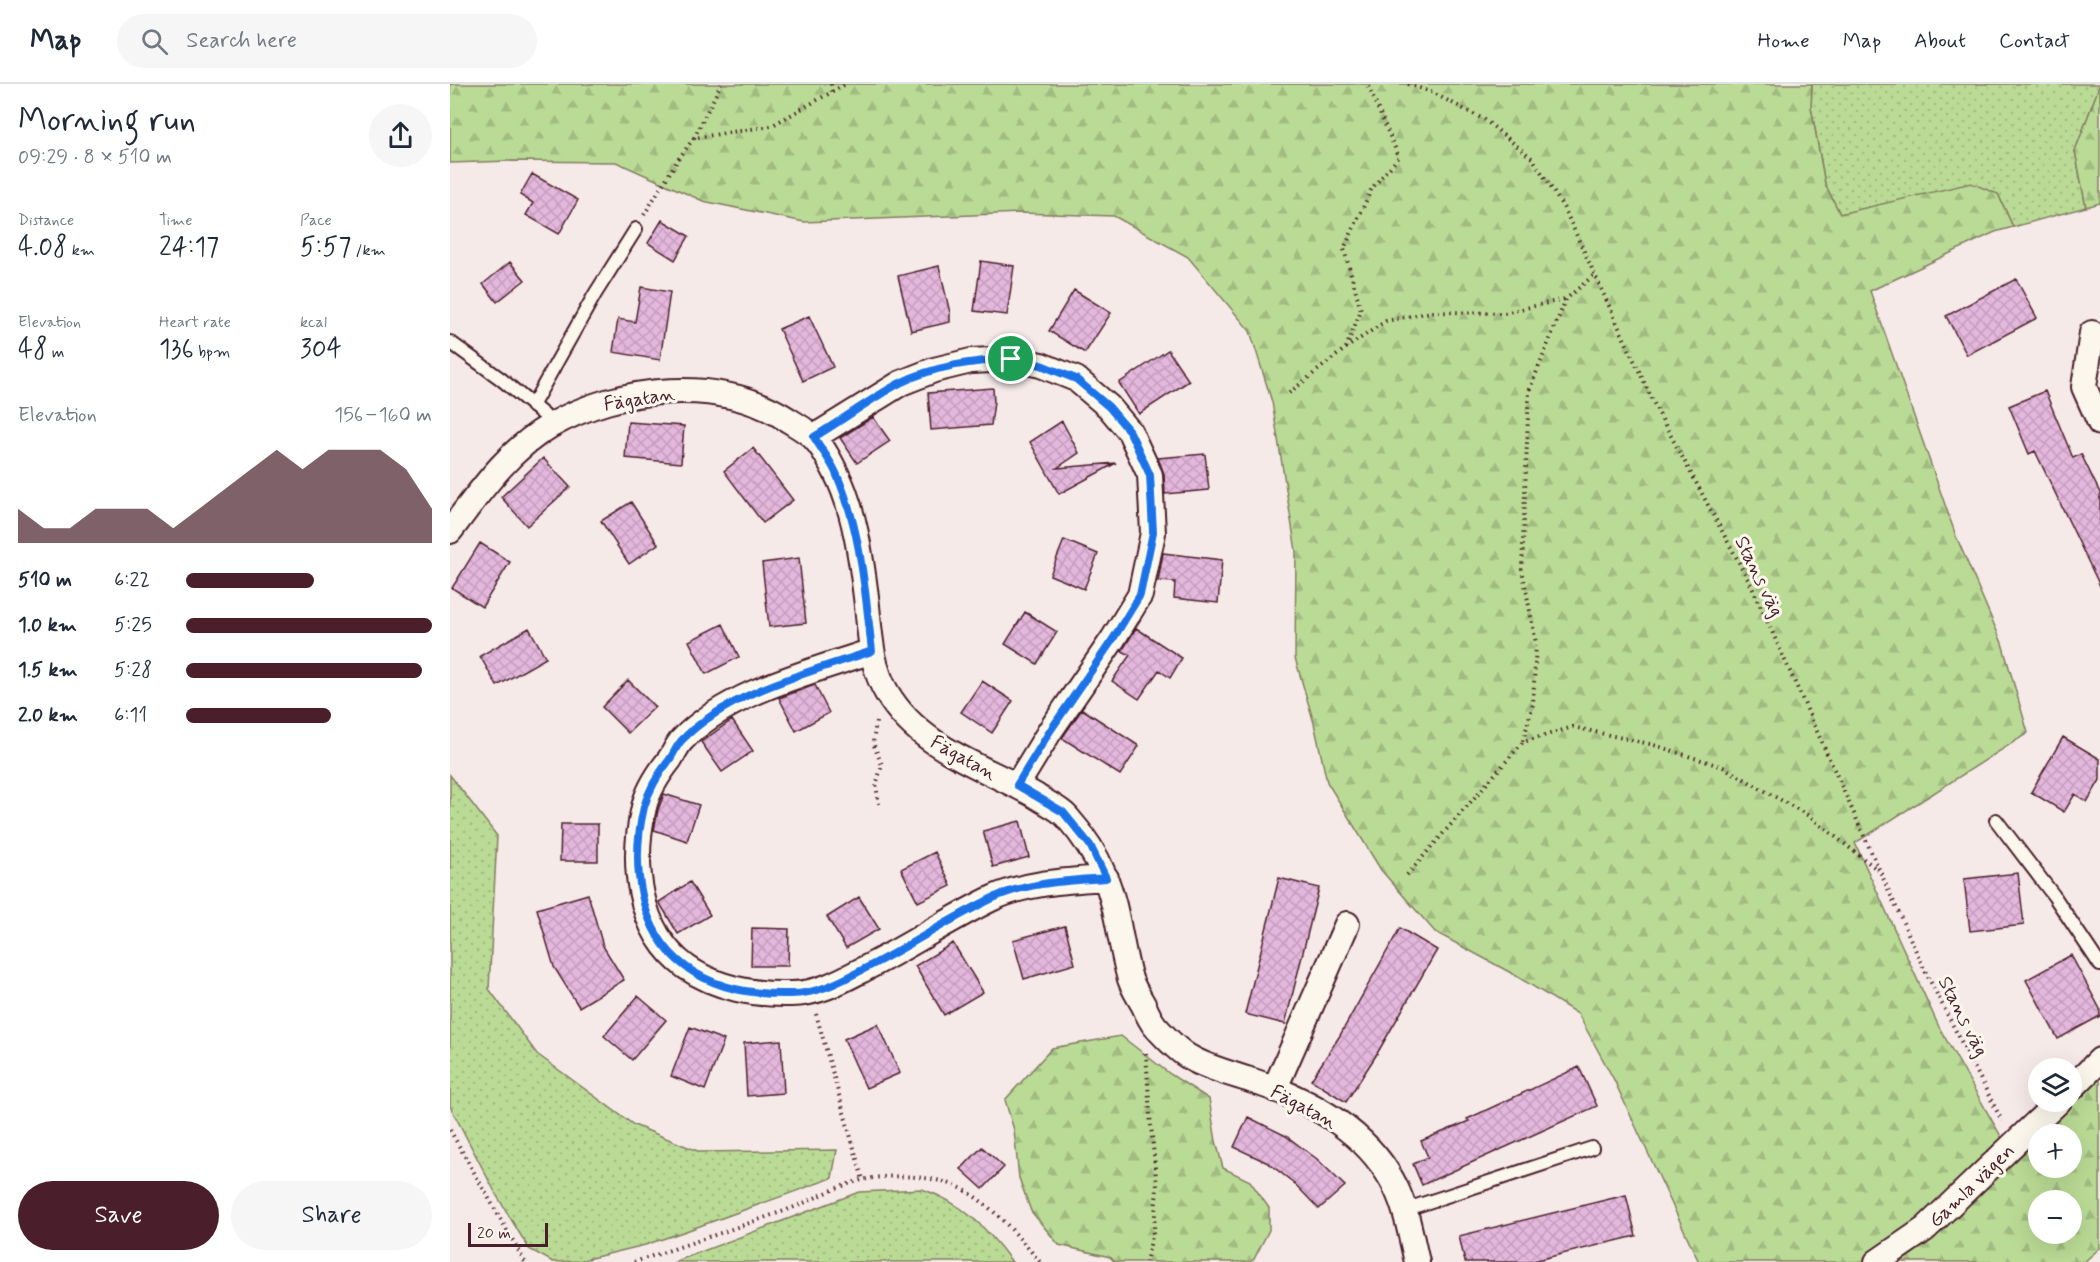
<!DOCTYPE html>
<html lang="en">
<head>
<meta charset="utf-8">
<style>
  body { margin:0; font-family:Mynerve,sans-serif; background:#f6f6f7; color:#1f2937; height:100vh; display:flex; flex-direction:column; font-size:22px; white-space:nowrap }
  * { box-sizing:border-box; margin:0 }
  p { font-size:20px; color:#747a83 }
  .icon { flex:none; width:33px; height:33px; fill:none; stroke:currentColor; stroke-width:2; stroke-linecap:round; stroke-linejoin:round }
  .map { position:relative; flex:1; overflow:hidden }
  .drawer { display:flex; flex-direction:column; background:#fff; width:450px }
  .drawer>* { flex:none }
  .controls { position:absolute; left:1578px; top:974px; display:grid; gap:12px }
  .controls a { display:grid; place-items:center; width:54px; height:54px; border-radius:50%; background:#fff; box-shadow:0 6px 24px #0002; font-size:30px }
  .scale { position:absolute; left:18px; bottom:15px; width:80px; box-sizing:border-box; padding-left:6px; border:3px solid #4a1f2b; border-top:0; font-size:16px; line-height:21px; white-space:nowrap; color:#4a1f2b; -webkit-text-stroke:4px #fbf7ec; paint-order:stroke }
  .pin { position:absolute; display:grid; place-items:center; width:51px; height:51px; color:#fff; margin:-26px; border:3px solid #fff; border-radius:50%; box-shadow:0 2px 6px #0007 }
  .round { display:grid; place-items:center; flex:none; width:63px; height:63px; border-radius:32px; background:#f6f6f7 }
  .headline { display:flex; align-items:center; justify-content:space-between; height:102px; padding:0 18px }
  h1 { font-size:33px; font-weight:600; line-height:45px }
  .metrics { display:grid; grid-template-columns:repeat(3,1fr); gap:9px; height:102px; padding:6px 18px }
  .metrics div { display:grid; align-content:center }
  .metrics b { font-size:26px; font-weight:600 }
  .metrics small { font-size:16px; font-weight:400 }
  .metrics p { font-size:16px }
  .chart { height:168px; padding:12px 18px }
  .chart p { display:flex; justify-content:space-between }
  .chart svg { width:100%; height:108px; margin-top:6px; fill:#4a1f2b; opacity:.7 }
  .button { display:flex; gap:12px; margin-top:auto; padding:12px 18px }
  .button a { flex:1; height:69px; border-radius:36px; background:#4a1f2b; color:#fff; font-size:24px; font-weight:600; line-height:69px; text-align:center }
  .button a+a { background:#f6f6f7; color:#1f2937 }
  ul { padding:0 18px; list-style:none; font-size:20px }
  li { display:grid; grid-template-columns:96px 72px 1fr; align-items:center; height:45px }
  li i { height:15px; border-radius:8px; background:#4a1f2b }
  header { display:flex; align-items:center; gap:36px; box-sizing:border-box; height:84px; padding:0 30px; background:#fff; border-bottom:2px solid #e0e1e3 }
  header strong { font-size:28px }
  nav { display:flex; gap:33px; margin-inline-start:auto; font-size:21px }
  .search { width:420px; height:54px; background:#f6f6f7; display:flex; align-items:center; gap:15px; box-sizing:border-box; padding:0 21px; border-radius:33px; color:#747a83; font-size:22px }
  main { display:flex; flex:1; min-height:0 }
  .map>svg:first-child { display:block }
  .green { fill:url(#green-dots); stroke:#827d60; stroke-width:1.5 }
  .forest { fill:url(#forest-firs); stroke:#827d60; stroke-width:1.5; fill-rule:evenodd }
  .building { fill:url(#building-cross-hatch); stroke:#4a1f2b; stroke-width:1.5 }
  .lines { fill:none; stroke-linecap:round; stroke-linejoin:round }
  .lane-casing { stroke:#4a1f2b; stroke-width:16 }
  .street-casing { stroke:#4a1f2b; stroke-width:28 }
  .path { stroke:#4a1f2b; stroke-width:4; stroke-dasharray:1.5 4.5; stroke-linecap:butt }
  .lane { stroke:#fbf7ec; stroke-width:12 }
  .street { stroke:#fbf7ec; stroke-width:24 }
  .route-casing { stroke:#fff; stroke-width:12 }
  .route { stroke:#1a73e8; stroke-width:8 }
  .labels { text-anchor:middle; stroke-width:6; stroke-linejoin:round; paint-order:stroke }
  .street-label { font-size:20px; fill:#4a1f2b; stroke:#fbf7ec }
</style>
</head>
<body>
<header>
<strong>Map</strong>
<div class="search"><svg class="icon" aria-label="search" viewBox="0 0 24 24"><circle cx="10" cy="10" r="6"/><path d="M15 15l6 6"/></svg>Search here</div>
<nav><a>Home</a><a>Map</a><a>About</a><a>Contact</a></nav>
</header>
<main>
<section class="drawer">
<div class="headline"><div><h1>Morning run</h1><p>09:29 · 8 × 510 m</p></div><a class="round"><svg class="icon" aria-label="share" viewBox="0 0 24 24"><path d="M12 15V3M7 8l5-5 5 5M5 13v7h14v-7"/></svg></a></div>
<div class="metrics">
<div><p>Distance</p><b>4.08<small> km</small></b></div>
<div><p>Time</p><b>24:17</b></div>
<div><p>Pace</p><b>5:57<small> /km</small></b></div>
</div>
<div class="metrics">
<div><p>Elevation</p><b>48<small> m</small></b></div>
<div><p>Heart rate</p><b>136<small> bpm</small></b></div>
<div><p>kcal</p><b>304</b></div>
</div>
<div class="chart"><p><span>Elevation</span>156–160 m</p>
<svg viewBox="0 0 160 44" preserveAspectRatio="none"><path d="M0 44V30L10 38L20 38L30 30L40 30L50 30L60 38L70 30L80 22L90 14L100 6L110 14L120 6L130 6L140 6L150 14L160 30V44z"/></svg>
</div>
<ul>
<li><b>510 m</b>6:22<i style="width:52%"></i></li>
<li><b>1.0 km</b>5:25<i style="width:100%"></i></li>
<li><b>1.5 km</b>5:28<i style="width:96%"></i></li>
<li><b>2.0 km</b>6:11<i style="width:59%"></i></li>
</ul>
<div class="button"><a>Save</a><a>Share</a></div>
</section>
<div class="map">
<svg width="1650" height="1178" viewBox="0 0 1650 1178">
  <defs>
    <pattern id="green-dots" width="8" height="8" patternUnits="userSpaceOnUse" patternTransform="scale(1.5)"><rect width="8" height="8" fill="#badb95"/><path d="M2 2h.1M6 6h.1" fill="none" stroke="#a1bc81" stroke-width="1.8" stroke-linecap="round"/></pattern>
    <pattern id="forest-firs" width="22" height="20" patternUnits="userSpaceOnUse" patternTransform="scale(1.5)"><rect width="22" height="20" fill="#badb95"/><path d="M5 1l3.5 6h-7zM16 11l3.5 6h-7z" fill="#a1bc81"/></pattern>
    <pattern id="building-cross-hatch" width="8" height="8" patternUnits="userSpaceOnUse" patternTransform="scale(1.5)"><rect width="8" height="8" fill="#e4b7dc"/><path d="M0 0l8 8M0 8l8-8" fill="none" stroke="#c59dbd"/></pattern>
  </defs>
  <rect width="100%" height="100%" fill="#f6eae9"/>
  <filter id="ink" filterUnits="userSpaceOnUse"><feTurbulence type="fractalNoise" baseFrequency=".0167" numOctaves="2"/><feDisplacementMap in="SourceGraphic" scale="12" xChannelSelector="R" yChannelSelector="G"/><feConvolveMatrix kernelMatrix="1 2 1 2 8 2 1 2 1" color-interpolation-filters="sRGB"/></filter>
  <g filter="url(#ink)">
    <!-- green -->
    <path class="green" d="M1362,0h288l-25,67 11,56 -73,20 -15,-33 -105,8 -53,12 -15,-30 -14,-77z
      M0,691l47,61 -8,153 48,65 97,71 66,27 137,-2 -5,28 -146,53 -41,14 -66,16 -26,1 -24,-13 -32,-53 -47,-90z
      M472,1105c41,14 65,39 90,73h-338l185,-70z"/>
    <!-- forest -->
    <path class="forest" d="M0,0h1362l-1,23 14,77 15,30 131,-31 27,11 15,33 -18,5 -125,59 86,245 46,107 26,90 -173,110 84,184 72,127 55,-53h6v-6l28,-28v181l-16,14h-385l-86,-184 -35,-64 -65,-40 -78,-42 -54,-62 -54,-88 -13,-59 -19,-65 1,-107 -24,-149 -22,-71 -62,-74 -74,-41 -93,-3 -217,9 -101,-21 -87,-39 -105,-1 -61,2zM1588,1050h34v33h-34zM1588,1116h34v33h-34z
      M1650,0v119l-14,4 -11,-56z
      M671,952l49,38 39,25 7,42 7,27 27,13 19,27v22l-15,29 -4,3h-135l-5,-5 -51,-12 -28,-34 -12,-33 -5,-48 -9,-30 47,-52z"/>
    <!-- building -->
    <path class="building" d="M82,90l46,26 -19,34 -33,-19 7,-12 -13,-8z
      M212,136l27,16 -14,24 -27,-17z
      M531,177l33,5 -7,49 -33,-4z
      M60,178l15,18 -28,22 -14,-18z
      M489,182l11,47v9l-39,9 -13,-55z
      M1566,195l21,39 -70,37 -21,-39z
      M191,203l29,5 -10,68 -47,-8 5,-33 17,3z
      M624,206l37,23 -26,40 -36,-22z
      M359,232l24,51 -30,14 -24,-52z
      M718,266l21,31 -50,33 -20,-31z
      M543,304l1,14 -3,23 -60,5 -3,-37z
      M1595,307l28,67 8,-4 19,39v93l-65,-135 -6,3 -20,-48z
      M423,333l17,24 -33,22 -17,-25z
      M612,337l17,32 -22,15 59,-5 -57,31 -29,-52z
      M178,338l56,4 -3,37 -56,-5z
      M303,364l40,52 -30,23 -39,-52z
      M755,370l4,36 -44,4 -1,-20 -6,-16z
      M93,374l27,29 -43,39 -26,-29z
      M181,418l27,42 -29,20 -28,-43z
      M614,456l34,14 -14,35 -34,-14z
      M30,459l30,19 -28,45 -30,-19z
      M713,469l59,7 -4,43 -44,-5 1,-16 -17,-1z
      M349,474l7,65 -37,4 -7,-64z
      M575,528l32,20 -20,32 -32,-20z
      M273,540l16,33 -33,17 -17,-33z
      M79,544l17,30 -49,28 -17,-30z
      M686,544l46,30 -12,20 -11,-8 -20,29 -27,-18 18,-26 -8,-4z
      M178,596l27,27 -27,26 -26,-26z
      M532,597l31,20 -21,32 -31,-21z
      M365,601l14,28 -33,18 -17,-33z
      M632,625l57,37 -19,29 -58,-37z
      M282,636l21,31 -31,21 -21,-30z
      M1613,653l37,22v21l-13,22 -12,-8 -11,18 -33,-20z
      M214,710l35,11 -12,36 -33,-11 4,-20z
      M570,737l9,36 -36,10 -10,-36z
      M111,740h37v37h-38z
      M485,768l16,34 -33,16 -17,-33z
      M1568,789l6,52 -54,6 -6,-52z
      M829,794l40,10 -34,136 -40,-10z
      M240,798l20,33 -32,19 -19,-32z
      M138,810l15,52 21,34 -45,27 -25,-40 -17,-58z
      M409,813l20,32 -33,19 -19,-31z
      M615,842l10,38 -51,15 -11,-39z
      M302,844l37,1 -1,37h-37z
      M950,844l37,22 -62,107 -29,45 -35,-22 28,-43z
      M503,859l30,49 -39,23 -29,-49z
      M1621,871l29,54v7l-42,23 -32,-59z
      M188,912l28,24 -34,40 -28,-24z
      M428,940l22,49 -34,15 -22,-49z
      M240,943l34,13 -19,50 -34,-14z
      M331,956l3,53 -37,3 -3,-53z
      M1129,983l18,39 -175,79 -9,-21 15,-7 -7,-16 48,-20 -2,-2z
      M798,1033l38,19 31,23 28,27 -26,23 -25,-26 -26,-20 -34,-16z
      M532,1063l22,20 -21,22 -22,-20z
      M1176,1111l10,41 -107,26h-64l-6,-26z"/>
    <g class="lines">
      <!-- lane casing -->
      <g class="lane-casing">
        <path id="lane" d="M0,258l51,37 43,36 5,11
          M82,322l63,-112 41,-65
          M1546,736l58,76 46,69
          M954,1126l188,-62"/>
      </g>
      <!-- street casing -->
      <g class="street-casing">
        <path id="street" d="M1642,249l-8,54 16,36
          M364,353l87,-54 33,-13 37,-9 41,-2 29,6 35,14 33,28 21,25 20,43 3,58 -13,62 -27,44 -63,92 -33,54
          M0,447c29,-38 57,-80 100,-105 69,-40 171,-51 240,-5 8,5 19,11 25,18 8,8 15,22 20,32 19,36 26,86 31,126 4,32 4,68 21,96 33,56 96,73 149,103 10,7 23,12 31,21 16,18 28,35 37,58 14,32 16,70 26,104 3,9 9,18 14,27 3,7 6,14 11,20 9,10 22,24 34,31 15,10 46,18 64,24 57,19 116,51 143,107 11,23 15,49 21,74
          M422,567c-61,21 -144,41 -190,89 -5,5 -8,13 -12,19 -11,14 -22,30 -26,48 -13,55 -7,124 42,160 30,21 69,28 105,27 27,0 50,-13 73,-25 44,-22 85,-50 129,-71 35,-16 75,-17 113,-20
          M825,1004l72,-164
          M1622,1004l28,-28
          M1427,1178l48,-33 134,-128"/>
      </g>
      <!-- path -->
      <path class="path" d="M381,0l1,8
        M958,0l23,8 54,28 48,39 32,51 91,198 95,177 173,384 78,152
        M244,54l27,-54
        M194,131l33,-54 17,-23 77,-12 75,-42
        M896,264l15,-38 -17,-61 28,-61 27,-31 -32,-73
        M839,309l57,-45 40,-27 45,-9 73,1 61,-14
        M426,638l-3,21 9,22 -6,20 3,19
        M1073,657l10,-37 3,-61 -14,-74 7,-178 37,-92 28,-24
        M957,791l116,-133 50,-15 81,18 69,22 86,49 69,54
        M366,930l47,166
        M696,969l4,62 7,72 -3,41 -8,34
        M0,1046l75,132
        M184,1178c49,-16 98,-33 147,-50 27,-9 52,-25 81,-32 27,-6 68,-5 94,6 31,13 63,51 84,76"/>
      <!-- lane -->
      <use href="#lane" class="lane"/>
      <!-- street -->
      <use href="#street" class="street"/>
    </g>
  </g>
  <g class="lines" filter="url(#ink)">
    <!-- route casing -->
    <g class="route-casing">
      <path id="route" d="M561,275l30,6 35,14 33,28 21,25 20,43 3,57 -13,63 -27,44 -63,92 -33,54 46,27 27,33 16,33c-38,3 -78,4 -113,20 -44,21 -85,49 -129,71 -23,12 -46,25 -73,25 -36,1 -75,-5 -105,-27 -49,-36 -55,-105 -42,-160 5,-18 15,-34 26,-48 4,-6 7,-14 12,-19 46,-48 129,-68 190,-89 -7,-60 -11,-122 -36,-178 -5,-12 -15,-24 -22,-36 29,-17 56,-38 86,-54 34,-17 73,-22 111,-24z"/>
    </g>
    <!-- route -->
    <use href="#route" class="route"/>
  </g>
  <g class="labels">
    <!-- street labels -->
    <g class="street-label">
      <text transform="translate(189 314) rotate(-9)" y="7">Fägatan</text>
      <text transform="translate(1310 492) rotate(64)" y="7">Stans väg</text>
      <text transform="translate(514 673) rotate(29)" y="7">Fägatan</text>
      <text transform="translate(1514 932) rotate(63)" y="7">Stans väg</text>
      <text transform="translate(854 1022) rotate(28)" y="7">Fägatan</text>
      <text transform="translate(1521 1101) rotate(-44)" y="7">Gamla vägen</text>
    </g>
  </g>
</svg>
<div class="controls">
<a><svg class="icon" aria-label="layers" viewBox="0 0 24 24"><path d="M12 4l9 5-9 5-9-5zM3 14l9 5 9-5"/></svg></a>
<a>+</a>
<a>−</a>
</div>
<div class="scale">20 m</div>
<div class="pin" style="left:561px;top:275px;background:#1e9e55"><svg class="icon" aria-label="arrive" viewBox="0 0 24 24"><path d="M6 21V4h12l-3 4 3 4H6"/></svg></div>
</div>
</main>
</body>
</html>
